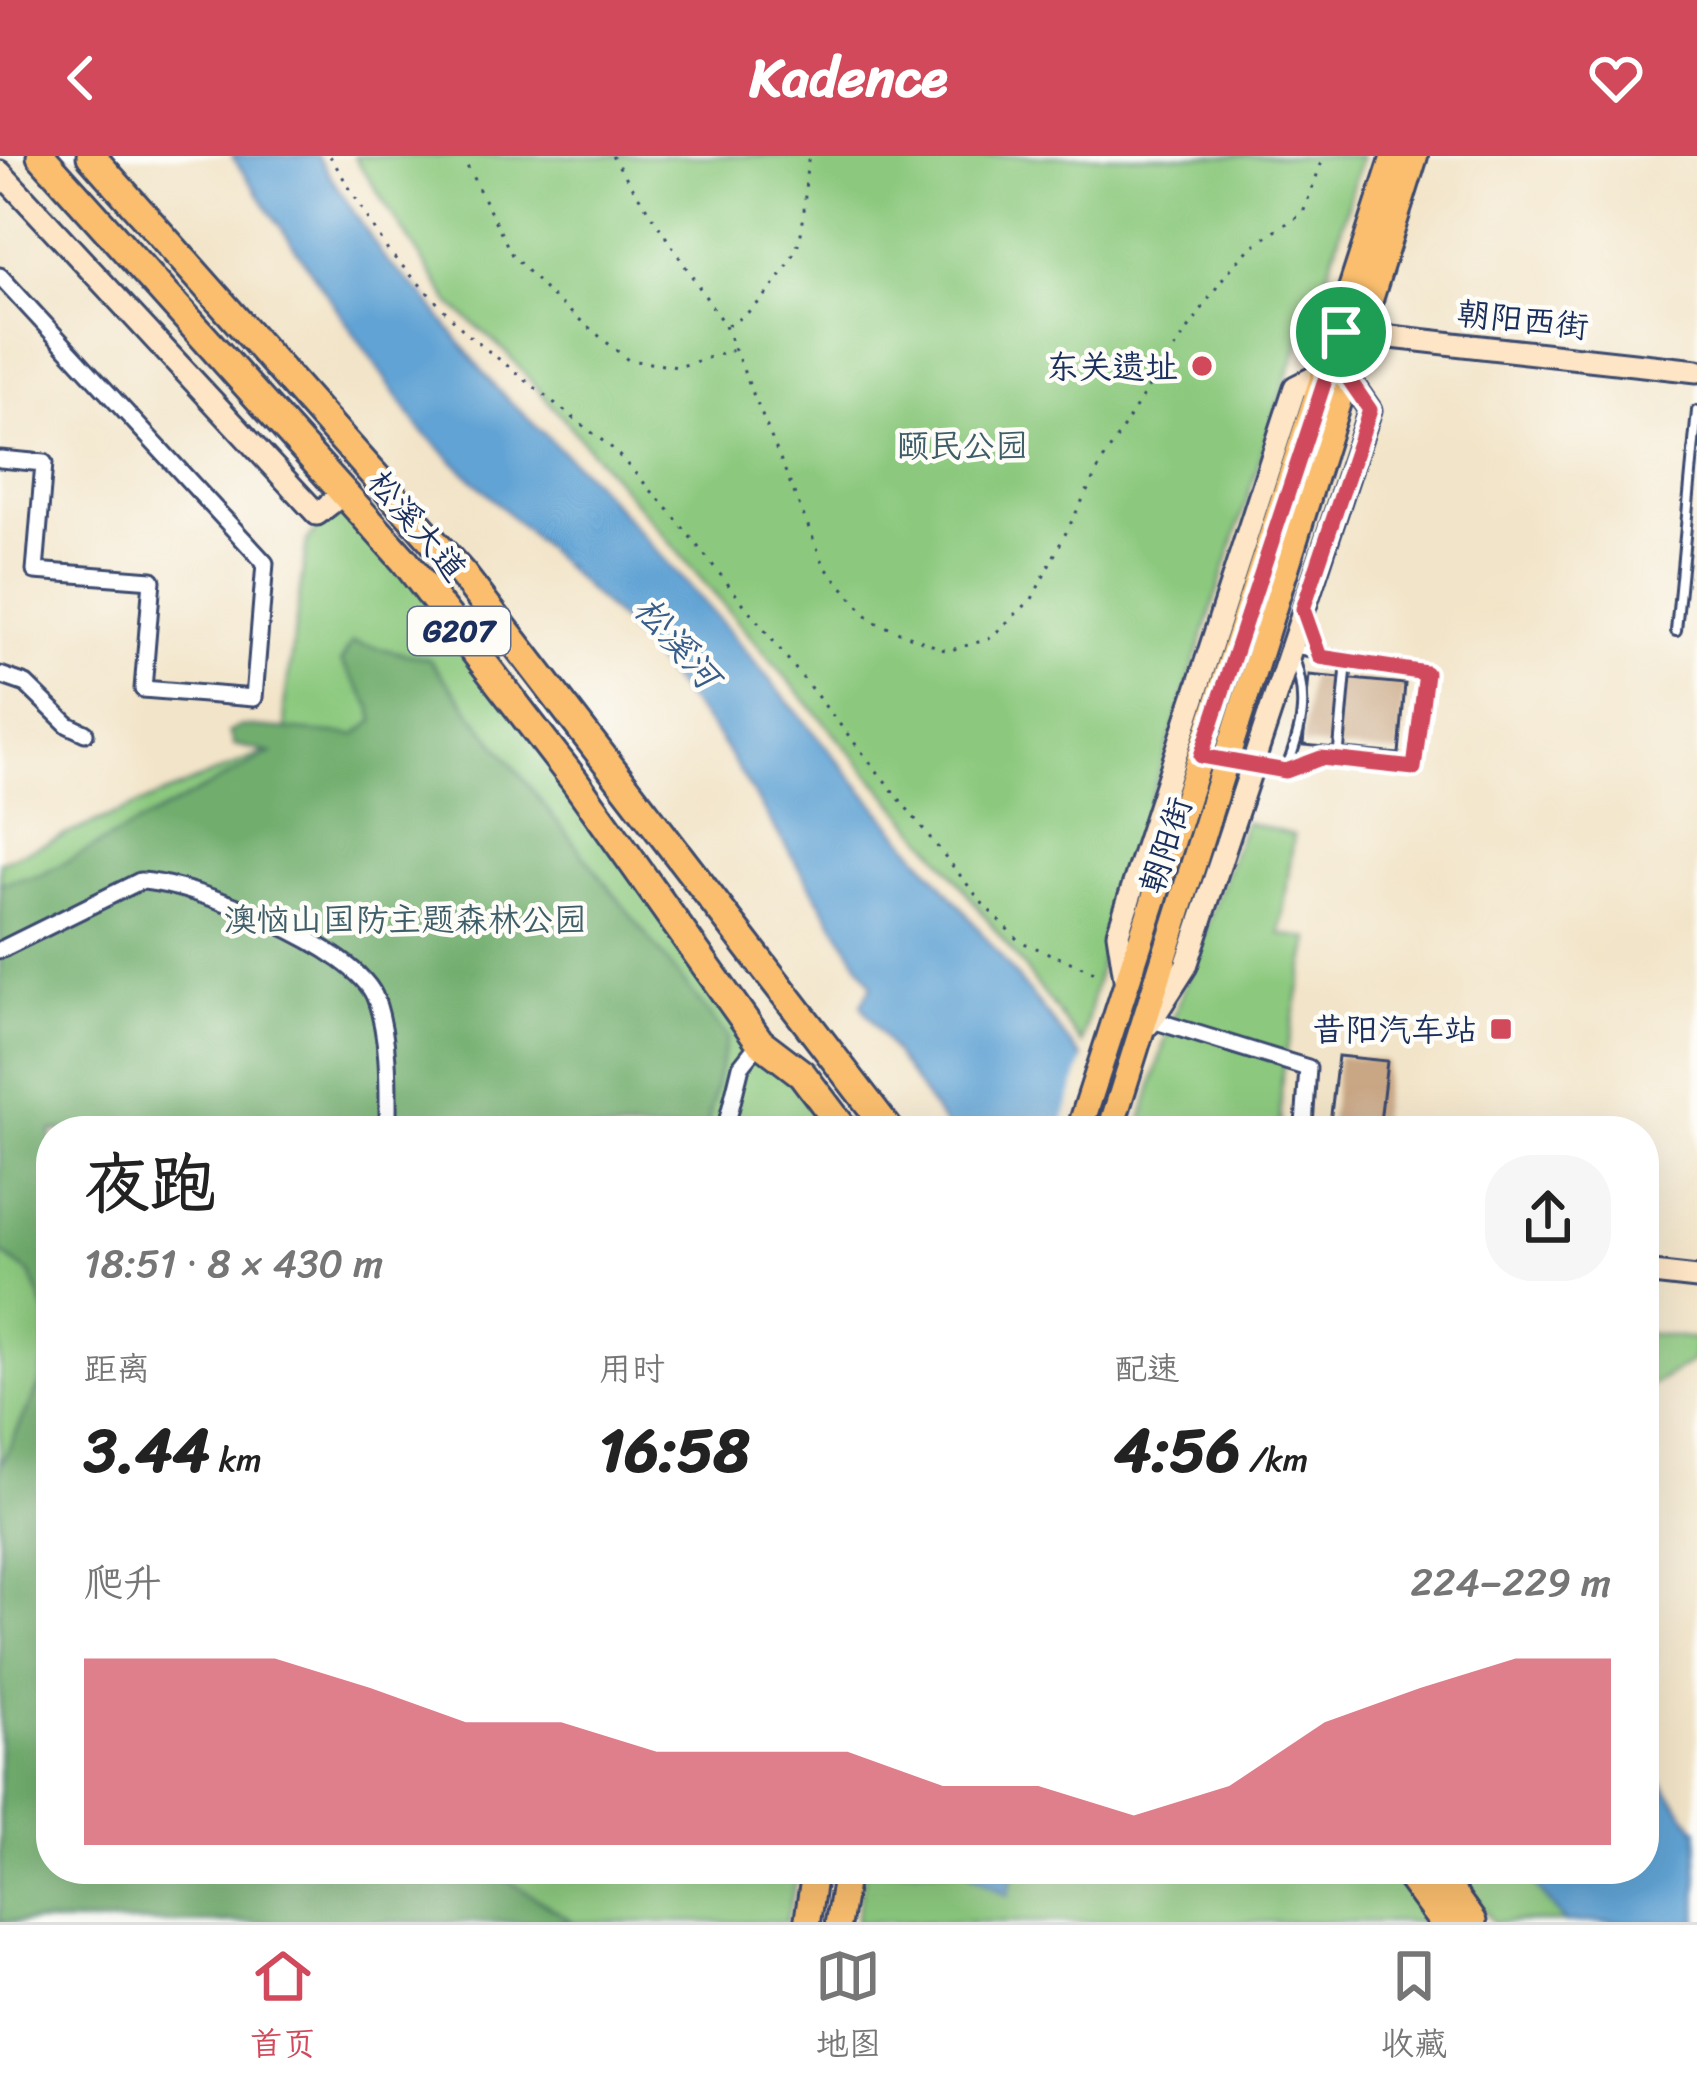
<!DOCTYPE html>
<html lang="zh">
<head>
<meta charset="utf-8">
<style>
  body { margin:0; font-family:Sriracha,"LXGW WenKai TC",sans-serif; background:#f6f6f6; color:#222; height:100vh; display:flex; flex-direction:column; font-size:45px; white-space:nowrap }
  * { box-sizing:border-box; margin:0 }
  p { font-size:39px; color:#767676 }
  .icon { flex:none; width:66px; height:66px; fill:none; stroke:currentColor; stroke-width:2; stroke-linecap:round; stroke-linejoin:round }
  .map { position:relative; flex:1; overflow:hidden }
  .side { position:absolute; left:36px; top:960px; width:1623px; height:768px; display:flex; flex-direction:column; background:#fff; border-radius:48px; box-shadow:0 12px 48px #0002 }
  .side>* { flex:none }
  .pin { position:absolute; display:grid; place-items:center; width:102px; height:102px; color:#fff; margin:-51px; border:6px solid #fff; border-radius:50%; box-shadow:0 3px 12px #0007 }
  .round { display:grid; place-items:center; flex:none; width:126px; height:126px; border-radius:48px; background:#f6f6f6 }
  .headline { display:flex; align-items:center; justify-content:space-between; height:204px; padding:0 48px }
  h1 { font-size:66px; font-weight:700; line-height:90px }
  .stats { display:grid; grid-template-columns:repeat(3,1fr); gap:18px; height:204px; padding:12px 48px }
  .stats div { display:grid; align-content:center }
  .stats b { font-size:60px; font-weight:700 }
  .stats small { font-size:33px; font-weight:400 }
  .stats p { font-size:33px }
  .chart { height:336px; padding:24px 48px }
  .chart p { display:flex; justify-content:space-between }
  .chart svg { width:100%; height:216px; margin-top:12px; fill:#d1495b; opacity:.7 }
  header { display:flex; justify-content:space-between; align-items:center; height:156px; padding:0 48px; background:#d1495b; color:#fff; font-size:54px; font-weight:700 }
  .dock { display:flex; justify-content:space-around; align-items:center; height:168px; border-top:3px solid #e0e0e0; background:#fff; font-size:33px; color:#767676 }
  .dock a { display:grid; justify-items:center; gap:6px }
  .dock .selected { color:#d1495b }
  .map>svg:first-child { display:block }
  .green { fill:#8cc97e; stroke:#547c6e; stroke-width:3 }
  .forest { fill:#71ad6d; stroke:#466e66; stroke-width:3 }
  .water { fill:#60a3d4; stroke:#3e6999; stroke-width:3 }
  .pier { fill:#f2e4c8 }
  .building { fill:#c9a785 }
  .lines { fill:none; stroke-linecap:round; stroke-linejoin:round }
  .lane-casing { stroke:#3b4a6e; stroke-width:14 }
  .street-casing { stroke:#3b4a6e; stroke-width:21 }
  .secondary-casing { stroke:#3b4a6e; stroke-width:27 }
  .primary-casing { stroke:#3b4a6e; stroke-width:30 }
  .highway-casing { stroke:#3b4a6e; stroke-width:33 }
  .path { stroke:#3b4a6e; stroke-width:3; stroke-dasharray:3 9; stroke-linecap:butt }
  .lane { stroke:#fff; stroke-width:8 }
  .street { stroke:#fff; stroke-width:15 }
  .secondary { stroke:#fde5c5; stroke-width:21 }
  .primary { stroke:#fabe6e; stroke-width:24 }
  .highway { stroke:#fabe6e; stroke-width:27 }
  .route-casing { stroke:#fff; stroke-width:24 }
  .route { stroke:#d1495b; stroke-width:15 }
  .poi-dot { fill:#d1495b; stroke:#fdfcf7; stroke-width:4.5 }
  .labels { text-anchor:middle; stroke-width:9; stroke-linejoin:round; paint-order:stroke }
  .shield { fill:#fdfcf7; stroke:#5f6c8c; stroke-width:3 }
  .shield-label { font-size:30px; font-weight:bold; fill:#1b2f5e }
  .street-label { font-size:33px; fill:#1b2f5e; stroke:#fdfcf7 }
  .poi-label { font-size:33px; fill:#1b2f5e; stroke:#fdfcf7; text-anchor:end }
  .park-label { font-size:33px; fill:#3d5d68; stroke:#fdfcf7 }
  .water-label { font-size:36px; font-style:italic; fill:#375d8d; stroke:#fdfcf7 }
</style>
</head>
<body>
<header><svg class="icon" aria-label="back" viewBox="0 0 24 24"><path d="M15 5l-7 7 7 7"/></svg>Kadence<svg class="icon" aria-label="heart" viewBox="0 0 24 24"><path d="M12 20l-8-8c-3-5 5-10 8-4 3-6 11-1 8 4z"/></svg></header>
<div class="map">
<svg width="1697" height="1766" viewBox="0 0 1697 1766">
  <rect width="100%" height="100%" fill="#fdfcf7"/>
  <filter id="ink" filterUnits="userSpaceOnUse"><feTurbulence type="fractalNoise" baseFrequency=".00833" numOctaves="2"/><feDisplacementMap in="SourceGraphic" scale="24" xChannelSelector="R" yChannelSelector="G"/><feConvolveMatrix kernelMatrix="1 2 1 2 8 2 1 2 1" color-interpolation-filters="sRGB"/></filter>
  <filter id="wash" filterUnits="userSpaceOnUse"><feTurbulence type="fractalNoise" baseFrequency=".004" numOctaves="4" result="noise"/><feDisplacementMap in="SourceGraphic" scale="48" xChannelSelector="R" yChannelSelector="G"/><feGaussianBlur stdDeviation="2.7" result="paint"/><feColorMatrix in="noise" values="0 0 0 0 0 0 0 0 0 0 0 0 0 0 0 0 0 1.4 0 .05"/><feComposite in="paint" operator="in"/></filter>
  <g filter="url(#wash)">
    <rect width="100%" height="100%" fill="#f2e4c8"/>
    <!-- green -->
    <path class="green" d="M354,0h1008l-42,145 -7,4 -32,89 -175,544 -24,106 -146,-192 -430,-500 -55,-48z
      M349,335l376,492 101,148h-775v738h748l-13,53h-786v-1060l288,-119 -4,-36 23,-166z
      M1245,666l49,13 -14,99 30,5 -28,134 -2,52 6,6h-147l26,-91z
      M1644,1177l53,6 -4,22 -49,29z
      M865,1713h525l39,53h-573z
      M1457,1713h66l42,53h-72z"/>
    <!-- forest -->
    <path class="forest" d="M352,486l77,17 298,378 -21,94h-655v738h439l84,53h-574v-456l42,-86 6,-61 -18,-46 -30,-21v-369l41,-8 230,-122 -37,-8 -5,-13 13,-6 114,9 18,-14 -3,-15 -30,-44z"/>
    <!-- water -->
    <path class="water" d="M232,0h85l69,105 37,34 72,92 99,95 127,140 240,285 179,224h-191l-88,-126 11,-20 -155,-250 -91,-109 -206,-197z
      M1644,1603l53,71v92h-132l-42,-53h121z
      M971,1713h44l-7,26 -38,-22z"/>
    <!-- pier -->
    <path class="pier" d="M1085,897l51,64 -5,14h-71z"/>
    <g id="blocks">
      <!-- building -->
      <path class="building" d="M1309,519l96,9 -6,70 -96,-9z
        M1338,900l49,5 -8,70h-50z"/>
    </g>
  </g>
  <g filter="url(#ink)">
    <use href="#blocks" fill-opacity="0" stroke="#3b4a6e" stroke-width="3"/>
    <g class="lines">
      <!-- lane casing -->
      <g class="lane-casing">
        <path id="lane" d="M1307,463l13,36
          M1676,475l21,-220
          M1338,604l9,-99
          M1256,613l30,2 35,-13 92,10 13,-95 -134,-25
          M1286,614c16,-42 23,-69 8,-112"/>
      </g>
      <!-- street casing -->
      <g class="street-casing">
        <path id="street" d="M0,120l265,287 -11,135 -111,-9 9,-109 -117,-9 9,-108 -44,-4
          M0,519l26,9 42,41 17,8
          M0,794l140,-69c53,2 219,66 236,119 14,40 12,90 12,131
          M1146,862l162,50 -4,57 4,6
          M725,975l16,-65 19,-24"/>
      </g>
      <!-- secondary casing -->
      <g class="secondary-casing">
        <path id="secondary" d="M0,16l317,342 27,-21
          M1346,176l351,39
          M1126,829l-8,-52 177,-546 32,-16
          M1149,868l37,-58 184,-556 -22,-32
          M1644,1116l53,6"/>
      </g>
      <!-- primary casing -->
      <g class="primary-casing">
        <path id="primary" d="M1079,975l315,-975
          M1110,975l305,-975
          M807,1766l8,-53
          M838,1766l9,-53"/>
      </g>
      <!-- highway casing -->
      <g class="highway-casing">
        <path id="highway" d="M41,0l363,404 170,220 186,262 42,32 43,57
          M91,0l372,419 427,556
          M1404,1713l39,53
          M1434,1713l38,53"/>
      </g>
      <!-- path -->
      <path class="path" d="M330,0l58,95 79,83 146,115 55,60 315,395 36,37 83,34
        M462,0l50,99 38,40 78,65 50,7 55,-17
        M612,0l113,170 100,241 47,54 75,30 42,-12 43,-40 70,-137 44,-71 79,-116 26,-28 52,-34 21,-57
        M727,169c29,-12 62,-53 72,-84 8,-26 4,-58 10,-85"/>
      <!-- lane -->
      <use href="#lane" class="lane"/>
      <!-- street -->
      <use href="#street" class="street"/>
      <!-- secondary -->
      <use href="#secondary" class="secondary"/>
      <!-- primary -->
      <use href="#primary" class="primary"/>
      <!-- highway -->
      <use href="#highway" class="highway"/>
    </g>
  </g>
  <g class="lines" filter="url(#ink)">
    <!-- route casing -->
    <g class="route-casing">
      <path id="route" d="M1341,176l22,2 -15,44 22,32 -67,199 17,48 106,16 -12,95 -93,-10 -35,13 -85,-15z"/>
    </g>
    <!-- route -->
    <use href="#route" class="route"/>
  </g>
  <!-- markers -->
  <g class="poi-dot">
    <circle cx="1202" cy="210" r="12"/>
    <rect x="1489" y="861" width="24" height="24" rx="6"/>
  </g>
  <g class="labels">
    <!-- shield labels -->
    <rect class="shield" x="408" y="451" width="102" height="48" rx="9"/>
    <g class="shield-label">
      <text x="459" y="485">G207</text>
    </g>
    <!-- street labels -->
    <g class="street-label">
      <text transform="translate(1523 163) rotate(6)" y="12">朝阳西街</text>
      <text transform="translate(418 369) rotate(50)" y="12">松溪大道</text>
      <text transform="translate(1165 689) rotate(-72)" y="12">朝阳街</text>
    </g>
    <!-- poi labels -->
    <g class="poi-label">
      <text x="1178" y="222">东关遗址</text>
      <text x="1477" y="885">昔阳汽车站</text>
    </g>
    <!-- park labels -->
    <g class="park-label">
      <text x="962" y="301">颐民公园</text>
      <text x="405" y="775">澳恼山国防主题森林公园</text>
    </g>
    <!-- water labels -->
    <g class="water-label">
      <text transform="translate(678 486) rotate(49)" y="13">松溪河</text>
    </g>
  </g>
</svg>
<div class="pin" style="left:1341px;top:176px;background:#1e9e55"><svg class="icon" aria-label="arrive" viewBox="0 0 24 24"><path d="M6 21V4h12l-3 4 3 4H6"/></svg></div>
<section class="side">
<div class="headline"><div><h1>夜跑</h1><p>18:51 · 8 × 430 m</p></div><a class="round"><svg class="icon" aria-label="share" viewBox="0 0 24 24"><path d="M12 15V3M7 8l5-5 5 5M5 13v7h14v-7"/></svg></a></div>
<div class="stats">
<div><p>距离</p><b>3.44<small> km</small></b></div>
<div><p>用时</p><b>16:58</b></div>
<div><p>配速</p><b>4:56<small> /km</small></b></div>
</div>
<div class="chart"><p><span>爬升</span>224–229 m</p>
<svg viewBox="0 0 160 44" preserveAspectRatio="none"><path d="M0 44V6L10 6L20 6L30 12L40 19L50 19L60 25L70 25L80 25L90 32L100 32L110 38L120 32L130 19L140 12L150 6L160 6V44z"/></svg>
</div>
</section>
</div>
<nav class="dock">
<a class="selected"><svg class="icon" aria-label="home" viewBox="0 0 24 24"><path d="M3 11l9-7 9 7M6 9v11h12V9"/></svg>首页</a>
<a><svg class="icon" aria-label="map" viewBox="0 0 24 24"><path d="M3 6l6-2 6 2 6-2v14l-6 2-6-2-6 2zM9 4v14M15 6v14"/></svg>地图</a>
<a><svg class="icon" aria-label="saved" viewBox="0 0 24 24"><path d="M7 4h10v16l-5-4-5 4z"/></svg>收藏</a>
</nav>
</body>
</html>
